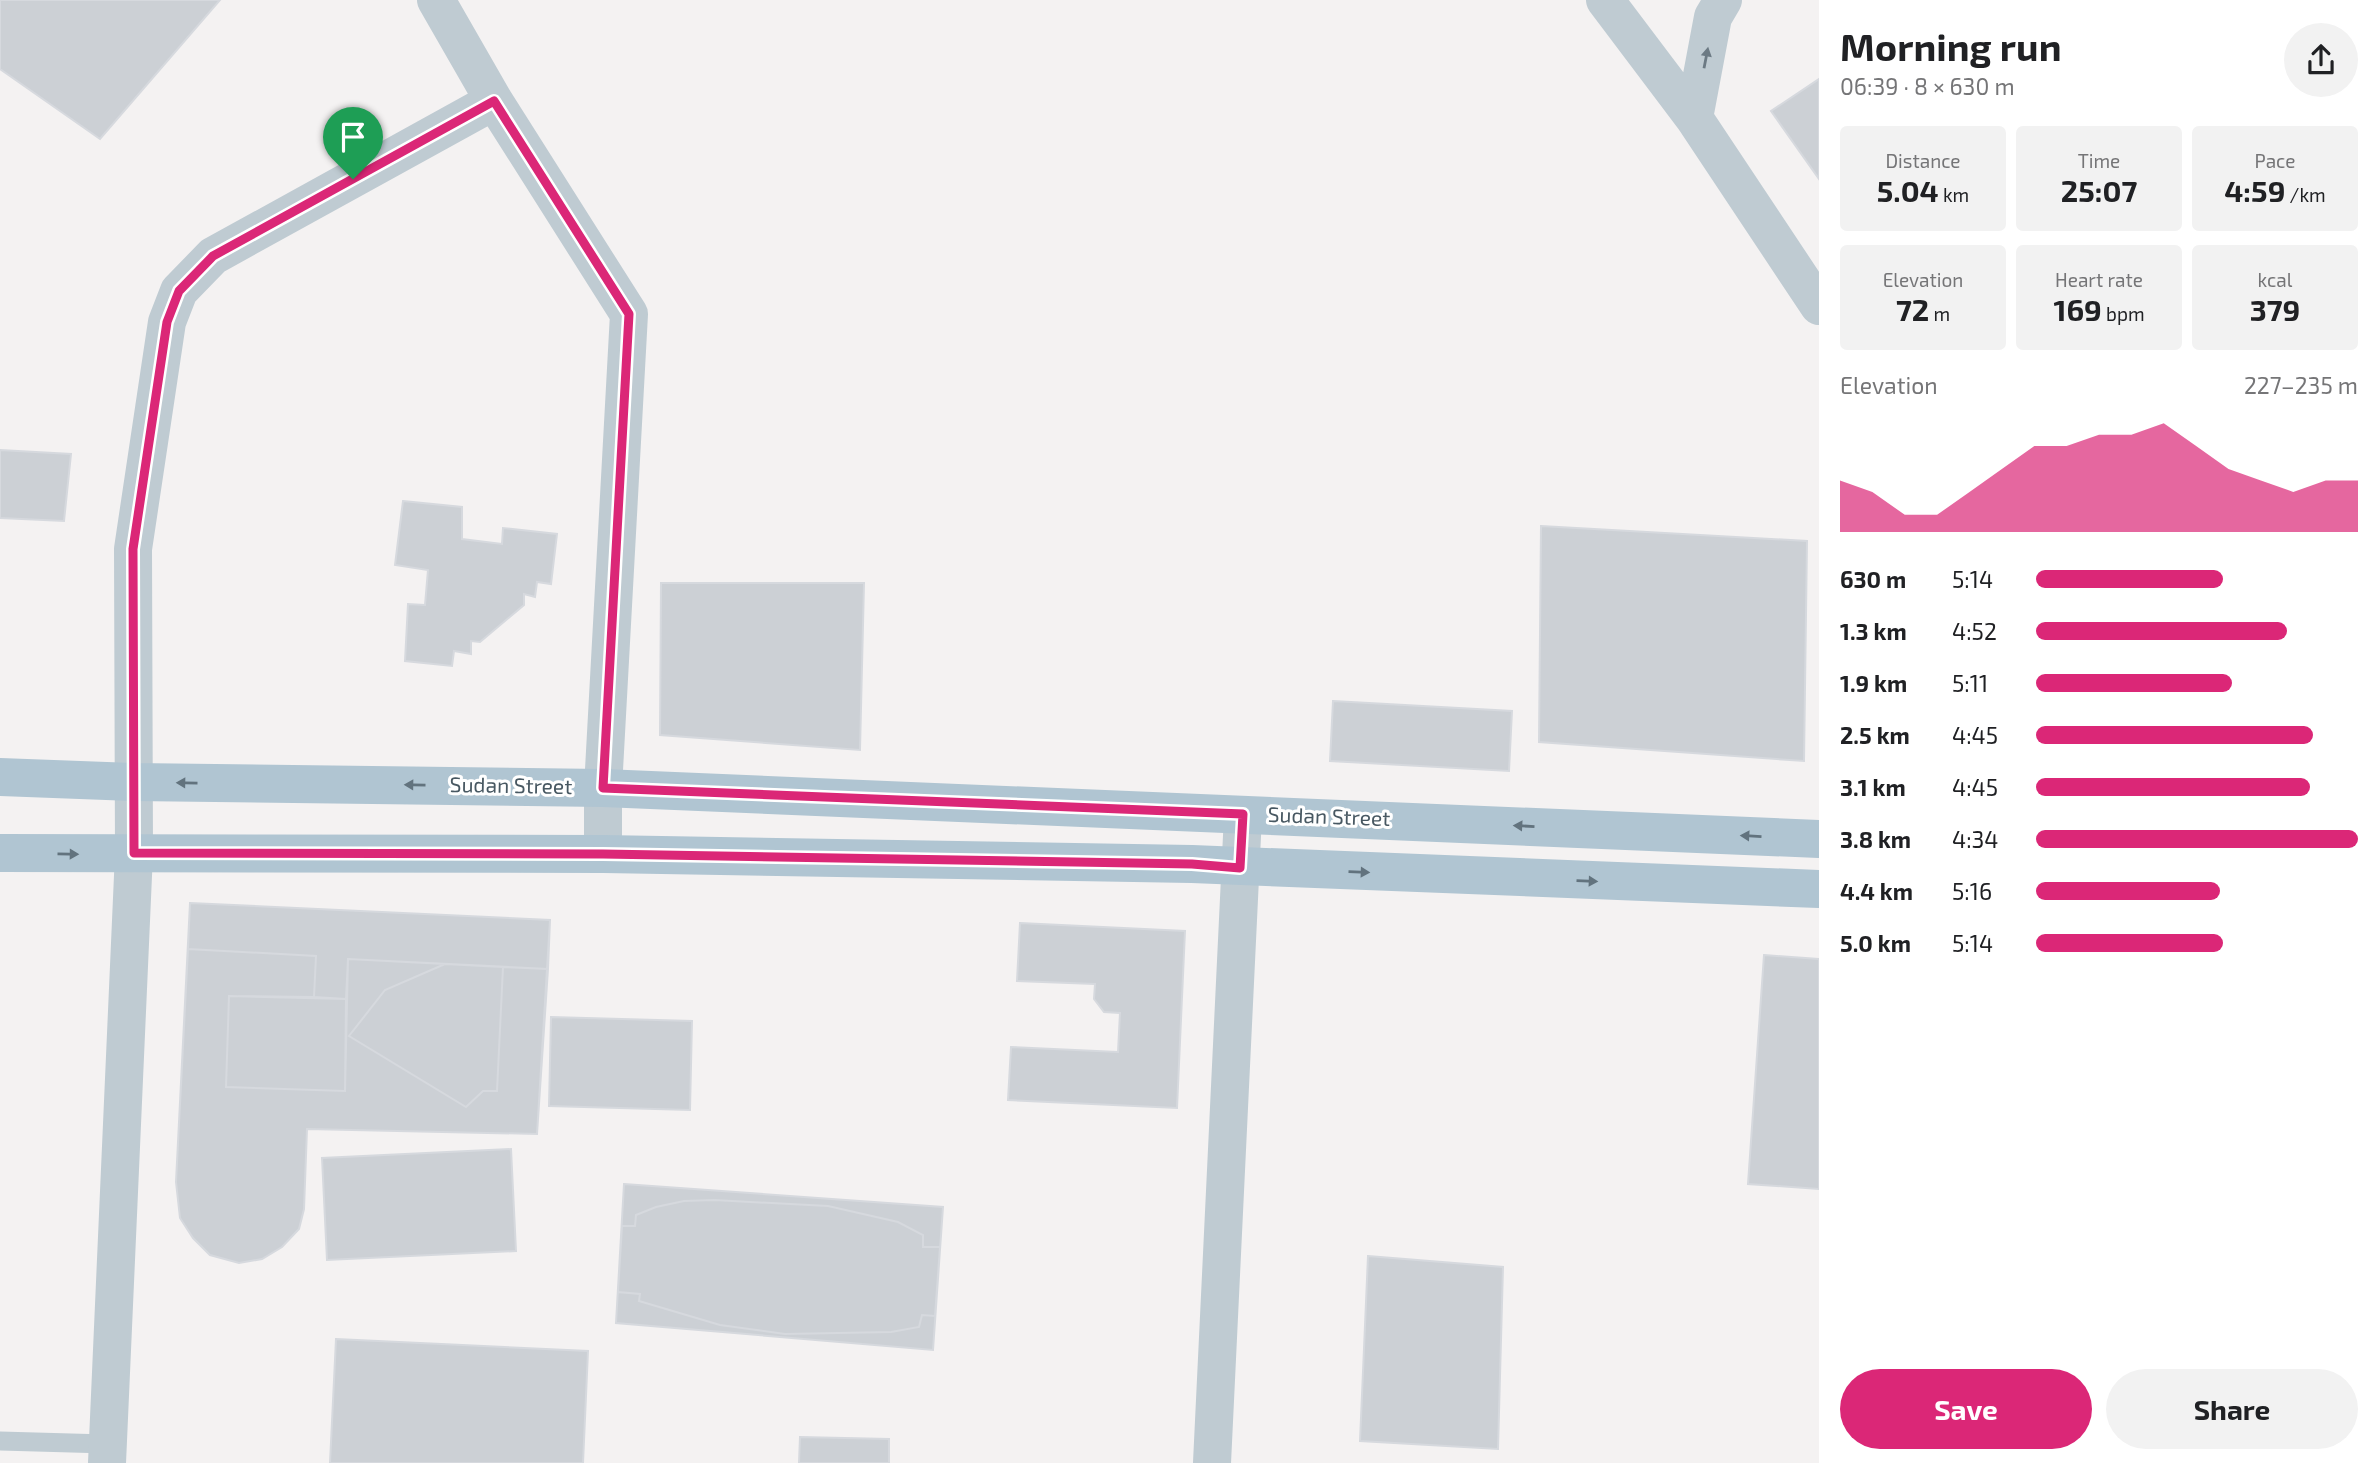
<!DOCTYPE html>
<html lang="en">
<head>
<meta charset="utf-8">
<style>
  body { margin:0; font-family:"Exo 2",sans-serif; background:#f2f2f2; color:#202124; height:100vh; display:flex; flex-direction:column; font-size:26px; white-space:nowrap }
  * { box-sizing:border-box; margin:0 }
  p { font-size:23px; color:#757577 }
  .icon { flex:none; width:38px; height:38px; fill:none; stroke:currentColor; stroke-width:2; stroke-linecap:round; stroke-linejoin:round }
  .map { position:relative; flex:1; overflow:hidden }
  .panel { display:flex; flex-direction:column; background:#fff; width:560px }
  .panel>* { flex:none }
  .pin { position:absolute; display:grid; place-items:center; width:60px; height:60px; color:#fff; margin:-72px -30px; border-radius:50% 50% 50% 0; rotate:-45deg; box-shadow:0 0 7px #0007 }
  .pin .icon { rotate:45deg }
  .round { display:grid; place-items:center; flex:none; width:74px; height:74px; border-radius:37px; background:#f2f2f2 }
  .summary { display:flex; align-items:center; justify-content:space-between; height:119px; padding:0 21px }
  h1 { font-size:38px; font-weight:700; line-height:52px }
  .figures { display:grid; grid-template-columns:repeat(3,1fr); gap:10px; height:119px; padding:7px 21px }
  .figures div { display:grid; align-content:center; border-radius:7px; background:#f2f2f2; text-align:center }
  .figures b { font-size:30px; font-weight:700 }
  .figures small { font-size:19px; font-weight:400 }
  .figures p { font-size:19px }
  .chart { height:196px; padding:14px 21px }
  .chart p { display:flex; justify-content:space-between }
  .chart svg { width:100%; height:126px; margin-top:7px; fill:#db2777; opacity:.7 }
  .cta { display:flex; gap:14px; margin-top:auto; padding:14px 21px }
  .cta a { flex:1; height:80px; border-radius:42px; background:#db2777; color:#fff; font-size:28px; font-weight:700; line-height:80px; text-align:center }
  .cta a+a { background:#f2f2f2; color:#202124 }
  ul { padding:0 21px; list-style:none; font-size:23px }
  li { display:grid; grid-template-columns:112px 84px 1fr; align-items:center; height:52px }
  li i { height:18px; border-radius:9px; background:#db2777 }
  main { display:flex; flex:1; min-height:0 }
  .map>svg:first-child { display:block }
  .building { fill:#ccd0d5; stroke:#d6d9de; stroke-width:2 }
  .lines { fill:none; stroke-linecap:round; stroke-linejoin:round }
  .service { stroke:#bfcbd2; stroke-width:19 }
  .minor { stroke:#bfcbd2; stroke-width:38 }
  .tertiary { stroke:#bfcbd2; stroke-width:38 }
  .primary { stroke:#b0c5d2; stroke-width:38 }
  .oneway { fill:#6c7a84 }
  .oneway2 { fill:#62737e }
  .route-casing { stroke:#fff; stroke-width:14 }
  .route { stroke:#db2777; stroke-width:9 }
  .labels { text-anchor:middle; stroke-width:6; stroke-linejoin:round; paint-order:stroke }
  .street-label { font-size:21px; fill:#485862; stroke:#fff }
</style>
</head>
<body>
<main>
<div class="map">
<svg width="1819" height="1463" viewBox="0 0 1819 1463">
  <rect width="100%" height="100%" fill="#f4f2f2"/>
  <!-- building -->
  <path class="building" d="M0,0h220l-120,139 -100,-70z
    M1819,79v100l-48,-68z
    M0,450l71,4 -7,67 -64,-3z
    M403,501l59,6v32l40,5 1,-16 54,6 -6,50 -14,-2 -2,15 -11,-3v11l-44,37 -9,-1v13l-17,-3 -2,15 -47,-5 3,-57 17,1 3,-35 -33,-5z
    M1541,526l266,15 -3,220 -265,-19z
    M661,583h203l-4,167 -200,-15z
    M1333,701l179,10 -3,60 -179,-10z
    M190,903l360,17 -13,214 -230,-5 -3,80 -5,20 -17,18 -20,12 -23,4 -29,-8 -17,-17 -13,-20 -4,-36z
    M190,903l360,17 -2,49 -200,-10 -2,40 -32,-2 2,-41 -128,-7z
    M1020,923l165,8 -8,177 -169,-8 3,-53 107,5 2,-39 -16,-1 -10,-13 1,-15 -78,-3z
    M188,949l128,7 -2,41 -85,-1 -3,91 119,4 3,-132 97,5 -60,26 -36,46 117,71 17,-16h14l6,-124 45,2 -11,165 -230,-5 -3,80 -5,20 -17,18 -20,12 -23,4 -29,-8 -17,-17 -13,-20 -4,-36z
    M1764,955l55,4v230l-71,-5z
    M445,964l58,3 -6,124h-14l-17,16 -117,-71 36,-46z
    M229,996l117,3 -1,92 -119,-4z
    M551,1017l141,4 -2,89 -141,-4z
    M511,1149l5,102 -189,9 -5,-102z
    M624,1184l319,23 -10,143 -317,-27z
    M714,1200l114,6 70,16 25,13v12h17l-5,69 -13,-1 -3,12 -28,5 -106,2 -65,-9 -81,-24 1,-7 -22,-2 4,-66h13l1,-11 20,-8 28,-6z
    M1368,1256l135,11 -5,182 -138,-8z
    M336,1339l252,12 -5,112h-253z
    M800,1437l89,2v24h-90z"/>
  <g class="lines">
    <!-- service -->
    <path class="service" d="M0,1441l107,3"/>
    <!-- minor -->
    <path class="minor" d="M436,0l58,101 135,213 -26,474v66
      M107,1463l27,-610 -1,-304 34,-227 12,-31 34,-35 281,-155
      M1212,1463l31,-648"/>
    <!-- tertiary -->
    <path class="tertiary" d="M1605,0l89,118 125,188
      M1694,118l19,-101 10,-17"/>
    <!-- primary -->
    <path class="primary" d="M0,777l133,5 470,6 1216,51
      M0,853l603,1 589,10 627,25"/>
  </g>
  <!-- one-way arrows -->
  <defs><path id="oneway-solid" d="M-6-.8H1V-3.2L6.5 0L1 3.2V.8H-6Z" transform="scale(1.75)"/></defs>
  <use class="oneway" href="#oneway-solid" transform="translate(1706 58) rotate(-79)"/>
  <g class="oneway2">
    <use href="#oneway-solid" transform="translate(187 783) rotate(-179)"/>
    <use href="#oneway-solid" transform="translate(415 785) rotate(-179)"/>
    <use href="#oneway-solid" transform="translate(1524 826) rotate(-177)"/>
    <use href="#oneway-solid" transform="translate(1751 836) rotate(-177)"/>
    <use href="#oneway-solid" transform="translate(68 854) rotate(1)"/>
    <use href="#oneway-solid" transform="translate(1359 872) rotate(2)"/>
    <use href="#oneway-solid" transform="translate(1587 881) rotate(2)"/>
  </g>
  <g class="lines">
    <!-- route casing -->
    <g class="route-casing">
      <path id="route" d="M494,101l135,213 -26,474 640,26 -3,54 -48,-4 -589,-10 -469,-1 -1,-304 34,-227 12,-31 34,-35z"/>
    </g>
    <!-- route -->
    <use href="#route" class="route"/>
  </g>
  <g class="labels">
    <!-- street labels -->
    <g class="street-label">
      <text transform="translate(511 786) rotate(1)" y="7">Sudan Street</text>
      <text transform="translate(1329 817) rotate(2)" y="7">Sudan Street</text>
    </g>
  </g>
</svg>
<div class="pin" style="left:353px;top:179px;background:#1e9e55"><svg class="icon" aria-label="arrive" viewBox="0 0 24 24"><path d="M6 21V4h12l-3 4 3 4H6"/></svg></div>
</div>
<section class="panel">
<div class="summary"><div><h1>Morning run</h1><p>06:39 · 8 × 630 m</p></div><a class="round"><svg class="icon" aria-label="share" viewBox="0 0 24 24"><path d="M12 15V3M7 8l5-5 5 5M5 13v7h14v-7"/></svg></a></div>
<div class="figures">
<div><p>Distance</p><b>5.04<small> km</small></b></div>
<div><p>Time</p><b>25:07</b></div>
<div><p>Pace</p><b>4:59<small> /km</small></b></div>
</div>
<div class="figures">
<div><p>Elevation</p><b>72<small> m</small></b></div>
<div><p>Heart rate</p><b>169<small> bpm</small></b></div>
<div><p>kcal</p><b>379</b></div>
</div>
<div class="chart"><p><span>Elevation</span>227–235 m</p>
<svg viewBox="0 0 160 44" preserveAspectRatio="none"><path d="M0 44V26L10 30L20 38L30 38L40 30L50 22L60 14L70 14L80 10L90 10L100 6L110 14L120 22L130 26L140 30L150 26L160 26V44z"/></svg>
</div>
<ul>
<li><b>630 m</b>5:14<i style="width:58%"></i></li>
<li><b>1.3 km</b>4:52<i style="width:78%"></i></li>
<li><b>1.9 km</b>5:11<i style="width:61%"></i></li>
<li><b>2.5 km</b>4:45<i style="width:86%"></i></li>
<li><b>3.1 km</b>4:45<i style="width:85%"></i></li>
<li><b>3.8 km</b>4:34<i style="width:100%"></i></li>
<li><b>4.4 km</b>5:16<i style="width:57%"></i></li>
<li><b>5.0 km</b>5:14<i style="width:58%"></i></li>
</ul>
<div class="cta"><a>Save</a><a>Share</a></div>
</section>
</main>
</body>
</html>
